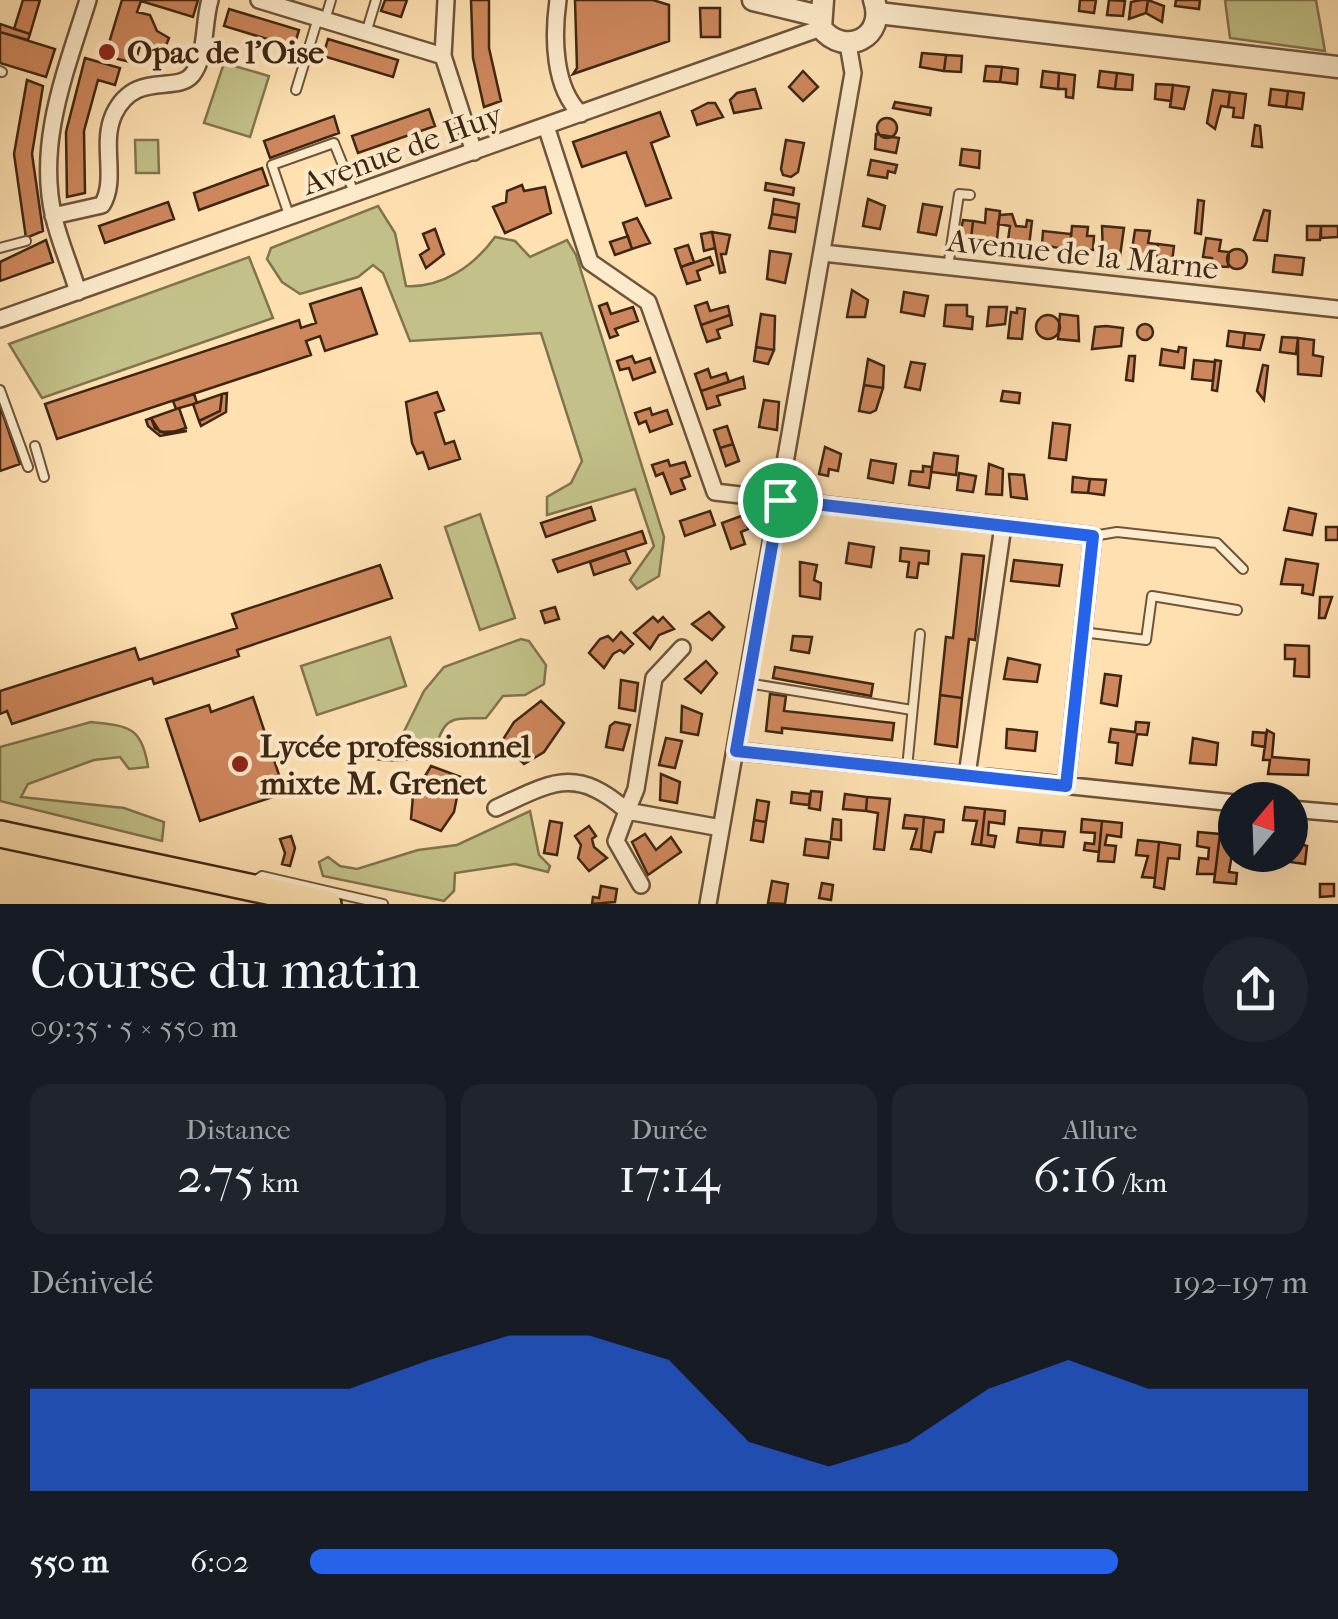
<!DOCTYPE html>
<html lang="fr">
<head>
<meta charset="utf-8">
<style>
  body { margin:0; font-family:"IM FELL French Canon",serif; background:#20242c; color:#f1f3f6; height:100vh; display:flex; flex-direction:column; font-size:38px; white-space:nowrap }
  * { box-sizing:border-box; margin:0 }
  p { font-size:32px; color:#9ea1a6 }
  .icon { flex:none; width:55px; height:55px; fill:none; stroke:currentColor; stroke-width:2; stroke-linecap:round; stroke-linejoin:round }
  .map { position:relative; height:904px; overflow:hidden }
  .side { display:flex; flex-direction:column; background:#171b24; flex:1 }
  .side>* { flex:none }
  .needle { width:65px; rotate:19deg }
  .buttons { position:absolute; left:1218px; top:782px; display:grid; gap:20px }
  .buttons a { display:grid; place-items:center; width:90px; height:90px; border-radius:50%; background:#171b24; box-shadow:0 10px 40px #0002; font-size:50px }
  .pin { position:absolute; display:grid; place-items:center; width:85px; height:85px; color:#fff; margin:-42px; border:5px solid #fff; border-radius:50%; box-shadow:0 2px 10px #0007 }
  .round { display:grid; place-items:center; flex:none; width:105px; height:105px; border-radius:52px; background:#20242c }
  .overview { display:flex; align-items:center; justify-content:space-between; height:170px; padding:0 30px }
  h1 { font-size:55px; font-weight:600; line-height:75px }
  .stats { display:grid; grid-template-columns:repeat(3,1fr); gap:15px; height:170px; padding:10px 30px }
  .stats div { display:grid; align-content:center; border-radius:20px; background:#20242c; text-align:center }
  .stats b { font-size:50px; font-weight:600 }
  .stats small { font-size:28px; font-weight:400 }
  .stats p { font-size:28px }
  .chart { height:280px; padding:20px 30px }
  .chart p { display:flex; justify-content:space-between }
  .chart svg { width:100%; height:180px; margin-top:10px; fill:#2563eb; opacity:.7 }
  ul { padding:0 30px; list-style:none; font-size:32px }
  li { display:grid; grid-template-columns:160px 120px 1fr; align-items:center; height:75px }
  li i { height:25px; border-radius:12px; background:#2563eb }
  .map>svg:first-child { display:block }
  .green { fill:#c3c189; stroke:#80744e; stroke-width:2.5 }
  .building { fill:#ce875c; stroke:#3e2613; stroke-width:2.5 }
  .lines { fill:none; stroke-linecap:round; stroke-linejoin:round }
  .service-casing { stroke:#6e543a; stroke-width:12 }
  .minor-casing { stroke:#6e543a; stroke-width:20 }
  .tertiary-casing { stroke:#6e543a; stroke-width:25 }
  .primary-casing { stroke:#3e2613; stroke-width:30 }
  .service { stroke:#feebcc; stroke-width:8 }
  .minor { stroke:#feebcc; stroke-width:15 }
  .tertiary { stroke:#feebcc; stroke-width:20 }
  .primary { stroke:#fee0b1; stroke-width:25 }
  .route-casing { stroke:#fff; stroke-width:20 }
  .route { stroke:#2563eb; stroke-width:12 }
  .poi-dot { fill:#8f2418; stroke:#feebcc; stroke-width:4 }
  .labels { text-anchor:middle; stroke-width:8; stroke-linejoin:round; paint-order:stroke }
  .poi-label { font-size:32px; font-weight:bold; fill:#3e2613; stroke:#feebcc; text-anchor:start }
  .street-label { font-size:32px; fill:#3e2613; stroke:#feebcc }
</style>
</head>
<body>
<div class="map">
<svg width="1338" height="904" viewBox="0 0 1338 904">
  <rect width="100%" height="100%" fill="#fee0b1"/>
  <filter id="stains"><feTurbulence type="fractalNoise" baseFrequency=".002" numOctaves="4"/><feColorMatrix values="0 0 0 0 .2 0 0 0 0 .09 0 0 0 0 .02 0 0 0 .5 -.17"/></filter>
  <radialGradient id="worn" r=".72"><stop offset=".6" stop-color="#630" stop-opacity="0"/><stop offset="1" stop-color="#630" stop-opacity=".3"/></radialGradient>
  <!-- green -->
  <path class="green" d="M1225,0h91l9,51 -95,-13z
    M224,63l45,13 -19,61 -46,-14z
    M135,140h23l1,33h-23z
    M378,206l17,27 11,53c36,2 68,-20 89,-49l20,4 15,16 37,-17 9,15 88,282 -5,39 -22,13 -7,-9 24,-34 -19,-57 -88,26v-18l24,-14 11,-22 -41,-128 -131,8 -27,-68 -10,-8 -15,12 -58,17 -18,-12 -15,-23 4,-11z
    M249,257l24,61 -231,80 -33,-54z
    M480,514l35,104 -35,12 -35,-103z
    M390,637l16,49 -89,29 -16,-49z
    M521,639l8,2 17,24 -2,19 -19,11 -22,1 -17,22c-10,1 -24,-1 -32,2 -12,4 -13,16 -19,25 -15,21 -52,16 -75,12l36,-9 28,-57 20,-24z
    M91,722c37,4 51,4 57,45l-19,2 -9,-12 -26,3 -66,24 -7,13 103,11 40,14 -2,19 -162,-40v-54z
    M530,811l9,44 11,11 -2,6 -33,-8 -60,9 -1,18 -10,10 -121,-25 -4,-14 9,-5 12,9 17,3 61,-19 39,-5z"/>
  <!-- building -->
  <path class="building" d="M23,0h17l-10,34 -16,-5z
    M122,0h76l-5,17 -52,-16 -4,11 13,3 7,16 12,7 -4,10 -10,3 -13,-12 -7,24 -30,-7z
    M385,0h22l-6,17 -20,-6z
    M471,0h18v48l12,53 -17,6 -11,-49z
    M575,0h78l16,5v36l-96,33 4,-6z
    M1080,0h16l-2,13 -15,-2z
    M1109,0l16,1 -2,15 -16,-1z
    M1141,0h7l-2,13 -17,6 2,-17z
    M1148,0l16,6 -2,16 -16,-9z
    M1176,0h24l-1,9 -24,-3z
    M700,8h20v29h-19z
    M229,9l70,21 -5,17 -70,-21z
    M0,24l30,10 -2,6 -28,-8z
    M0,32l55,17 -9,28 -46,-14z
    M328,39l70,21 -5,17 -70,-21z
    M922,53l24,2 -2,16 -24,-4z
    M946,55l16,1 -1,16 -17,-1z
    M85,58l35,10 -5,17 -17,-5 -14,51 1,62 -18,4 -1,-65z
    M986,66l16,1 -2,15 -16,-1z
    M1002,67l16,2 -1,15 -17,-2z
    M803,71l15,16 -15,14 -14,-14z
    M1043,71l16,2 -1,16 -17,-2z
    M1100,71l17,2 -2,16 -17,-2z
    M1059,73l16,2 -2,23 -7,-1v-8h-8z
    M1117,73l16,2 -1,15 -17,-1z
    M27,80l16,6 -11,68 11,77 -17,7 -12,-84z
    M1156,84l17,1 -2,16 -16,-2z
    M1173,85l16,2 -5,22 -14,-2z
    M755,89l6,19 -27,5 -4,-13 7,-7z
    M1271,89l17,2 -2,16 -17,-2z
    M1213,90l17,2 -2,15 -7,-1 -6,23 -8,-6z
    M1288,91l16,2 -2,16 -16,-2z
    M1230,92l16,2 -3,24 -10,-1 1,-9 -6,-1z
    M895,102l36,6 -1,7 -37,-7z
    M708,103h7l8,14 -26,8 -5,-14z
    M429,109l6,17 -77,27 -6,-17z
    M660,112l9,24 -18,7 20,55 -25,8 -20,-54 -44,15 -9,-25z
    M334,116l5,17 -69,25 -6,-17z
    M877 128a10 10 0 1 1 20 0a10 10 0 1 1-20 0Z
    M1255,125l5,1 2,21 -10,-1z
    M876,134l23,4 -3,15 -21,-4z
    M786,140l18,3 -6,29 -7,5 -8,-2 -2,-6z
    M962,149l18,2 -1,17 -19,-3z
    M871,160l26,5 -2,8 -7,-2 -1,7 -19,-3z
    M262,168l6,17 -69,25 -5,-17z
    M766,183l28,5 -1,7 -28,-5z
    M522,185l2,6 21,-4 6,26 -46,20 -12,-26 13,-5 1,-11z
    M774,199l25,5 -2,14 -25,-4z
    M868,199l17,7 -5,23 -17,-3z
    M1198,200l6,1 -3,33 -6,-1z
    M168,202l6,17 -69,24 -6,-17z
    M923,204l19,3 -6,28 -18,-3z
    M986,209l14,2 -3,28h-26l2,-18 12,2z
    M1264,210l6,1 -3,30 -13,-1z
    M772,214l25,4 -2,14 -26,-4z
    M1012,214l4,12 10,1 1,-7 5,1 -3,25 -21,-6 2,-14 -12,-2 2,-9z
    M637,218l13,25 -18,6 -9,-26z
    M963,220l10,1 -2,18 -11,-4z
    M1072,226l16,1 -1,9h7l-1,14h-23z
    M1102,226l22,2 -4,28 -17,-2z
    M1307,226h14l-1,14h-13z
    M1321,226h17v11l-17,1z
    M435,229l9,25 -18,14 -6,-13 9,-6 -6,-15z
    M1135,230l15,1 -2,12 10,1 -2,16 -25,-4z
    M1043,231l28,3 -1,16 -28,-5z
    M712,232l18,3 -4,19h-5l4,18 -5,1z
    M712,232l3,16 -11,3 -3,-17z
    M628,236l4,13 -17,6 -5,-13z
    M1206,238l15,2 -2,11 10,1 -1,15 -17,-1 1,-8 -9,-1z
    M46,240l7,22 -53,19v-19z
    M1158,244l16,2 -2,16 -16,-2z
    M688,245l6,17 -13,5 -6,-18z
    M1227 259a10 10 0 1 1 20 0a10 10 0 1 1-20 0Z
    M770,251l21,3 -6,29 -18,-4z
    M1275,255l29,3 -2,17 -29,-3z
    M710,257l3,8 -16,6 3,9 -13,4 -6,-17z
    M361,288l16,46 -52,17 -5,-15 -14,5 5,14 -254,84 -12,-35 254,-84 2,8 15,-5 -6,-19z
    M852,290l16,10 -3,17h-18z
    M904,292l24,4 -4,20 -23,-4z
    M707,302l3,9 18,-5 2,9 -29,10 -6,-19z
    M607,303l4,11 22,-7 5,14 -23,8 3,6 -8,3 -11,-32z
    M946,305h21v11l6,1 -1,12 -28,-3z
    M989,307h18l-2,17 -18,2z
    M1017,308l8,1 -3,30 -14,-1 3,-26 6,1z
    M761,314l14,2 -1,34 -18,-3z
    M1060,314l18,2 1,25 -21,-2z
    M730,315l2,10 -15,5 3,8 -13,4 -6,-17z
    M1036 327a12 12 0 1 1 24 0a12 12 0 1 1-24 0Z
    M1137 332a8 8 0 1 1 16 0a8 8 0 1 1-16 0Z
    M1106,326l17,2 -2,18 -29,3 3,-22z
    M1229,331l16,2 -2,15 -16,-2z
    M1245,333l19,2 -4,15 -17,-2z
    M1282,337l16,1 -2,16 -16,-2z
    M1298,338l16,2 -1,15 10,2 -2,19 -23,-2z
    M756,347l18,3 -6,14 -14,-3z
    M1179,347l7,1 -2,20 -24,-3 2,-16 16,3z
    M632,356l3,7 15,-5 5,14 -22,8 -4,-12 -9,2 -3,-9z
    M1129,356h6l-2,25 -7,-1z
    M868,359l16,7 -1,22 -19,-3z
    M1194,360l21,2 -2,19 -21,-2z
    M1215,360l6,1 -4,30 -5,-1z
    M911,362l14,2 -5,26 -15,-3z
    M1263,365l5,1 -4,34 -7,-9z
    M708,369l3,9 15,-5 3,9 -28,9 -6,-17z
    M743,377l2,11 -28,8 3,9 -13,4 -6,-18z
    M864,385l19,3 -7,22 -6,3 -11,-2z
    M1003,391l17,2 -1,10 -18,-2z
    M437,392l7,18 -9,3 10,31 9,-3 6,18 -31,10 -6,-17 -6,2 -5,-11 -6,-41z
    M227,393l-1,19 -25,14 -2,-5 21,-10 2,-17z
    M194,394l3,9 -21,6 -3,-8z
    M222,394l-2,17 -21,10 -6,-17z
    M764,400l15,2 -2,28 -18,-3z
    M0,406l20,58 -20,7z
    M179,408l7,20 -20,6 -11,-6 -4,-10z
    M650,408l2,7 15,-5 5,14 -22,8 -4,-11 -7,3 -4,-11z
    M151,418l9,14 27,-1 -27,5 -12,-10 -2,-6z
    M1053,423l17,2 -4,35 -17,-2z
    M727,426l6,18 -13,4 -6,-18z
    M733,444l6,17 -13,5 -6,-18z
    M825,447l16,7 -3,17 -9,-2 -1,7 -9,-2z
    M934,453l24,3 -2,19 -25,-3z
    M668,460l2,6 15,-4 5,14 -9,3 4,10 -14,5 -8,-21 -7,3 -4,-11z
    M871,460l25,4 -3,19 -25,-5z
    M989,464l14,5 -1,26 -16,-1z
    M923,466l9,1 -3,21 -20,-3 2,-14 12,1z
    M959,473l17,3 -3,16 -16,-2z
    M1009,474l15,1 3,24 -16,-2z
    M1073,477l17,2 -2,14 -16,-1z
    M1090,479l16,1 -2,15 -16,-2z
    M591,507l4,13 -49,17 -5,-14z
    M1289,508l27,6 -4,21 -28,-5z
    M710,511l5,14 -30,11 -5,-15z
    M744,515l4,14 -7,3 4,12 -14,5 -9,-26z
    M1326,527h12v13h-12z
    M642,531l4,12 -88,29 -5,-12z
    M849,543l25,4 -3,20 -25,-4z
    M901,548l28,3 -1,13 -9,-1 -2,15 -10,-1 2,-15 -9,-1z
    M625,550l5,13 -36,12 -4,-13z
    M962,554l22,2 -9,84 -6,-1 -7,59 -22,-3 6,-58 7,1z
    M1286,559l32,5 -5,31 -11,-2 1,-8 -22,-1z
    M1014,560l48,5 -3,21 -48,-5z
    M800,562l17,3 -3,15 7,3 -1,16 -20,-3z
    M380,565l12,33 -155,52 2,6 -85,28 -2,-6 -140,46 -5,-13 -7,3v-23l135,-43 4,12 98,-32 -5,-14z
    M1320,597h12l-7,21h-6z
    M555,607l4,12 -14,4 -4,-12z
    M709,612l15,15 -12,13 -20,-16z
    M653,617l5,5 5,-5 11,12 -15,6 -9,14 -16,-16z
    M621,632l12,12 -9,9 -4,-3 -7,4 -9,14 -15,-15 11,-14 8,-3 5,5z
    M793,636l19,1 -3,16 -18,-3z
    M1285,645l24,1v31l-15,-1 1,-17h-10z
    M1008,658l32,7 -3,17 -33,-3z
    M706,661l11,12 -16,20 -16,-14z
    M775,667l98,17 -2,12 -98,-18z
    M1105,674l16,2 -4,30 -16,-3z
    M621,680l17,3 -3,28 -16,-3z
    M770,694l16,2 -2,15 110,12 -2,17 -110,-12v5l-16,-2z
    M940,695l22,3 -5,49 -22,-3z
    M253,697l32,96 -85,28 -34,-102 43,-14 2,7z
    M541,701l23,22 -20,29 -20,12 -22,-23 12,-19z
    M682,706l20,8 -4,21 -17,-3z
    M615,722l15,3 -7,25 -17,-3 4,-21z
    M1136,722l13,1 -2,12 -10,-1 -5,31 -16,-2 2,-20 -9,-1 2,-13 24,3z
    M1007,729l30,3 -2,19 -29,-3z
    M1267,730l7,4 -2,23 37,3 -1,15 -40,-1 2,-14h-7z
    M1253,732l13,1 -1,14 -13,-2z
    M666,738l16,3 -7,27 -16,-3z
    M1193,738l25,5 -2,22 -26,-2z
    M431,766l30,11 -7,35 -13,19 -30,-12 2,-23z
    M661,774l19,8 -3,21 -17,-3z
    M811,791l11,1 -2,18 -11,-2z
    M792,792l18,2 -1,11 -18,-2z
    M845,794l22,3 -1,14 -23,-2z
    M867,797l23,2 -6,51 -10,-1 4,-36 -12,-2z
    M757,800l12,2 -3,20 -12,-2z
    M965,807l20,2 -4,36 -9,-1 5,-23 -14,-1z
    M985,809l20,2 -1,13 -15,-2 -1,13 8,1 -2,11 -13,-2z
    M905,815l19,2 -3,33 -10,-1 6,-20 -14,-1z
    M924,817l20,3 -1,12h-8l-4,20 -10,-2z
    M833,819l8,1v20l-10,-1z
    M1082,819l20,2 -3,31 -15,-2 1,-7 9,1 1,-11 -14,-1z
    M754,820l12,2 -3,20 -12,-2z
    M550,821l12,2 -5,32 -13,-2z
    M1102,821l20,2 -1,14 -14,-2 -2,10 11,1 -2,16 -16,-1z
    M589,826l7,10 -4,3 2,8 13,11 -18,13 -11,-13 3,-13 -6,-9z
    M1019,828l23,2 -2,15 -23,-3z
    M1042,830l23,2 -2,15 -23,-2z
    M1198,832l22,2 -5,40h-18l2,-16 9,1 1,-11 -12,-2z
    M645,834l11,16 15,-13 10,15 -33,23 -16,-33z
    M1220,834l15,2 -6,36 8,1 -1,11 -22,-2z
    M291,836l4,12 -5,18 -8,-2 3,-11 -5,-14z
    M806,839l24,3 -2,16 -24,-3z
    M1138,840l21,2 -4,36 -13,-1 6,-21 -12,-1z
    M1290,841l17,5 -2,18 -22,-3v-6h7z
    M1159,842l21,3 -1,14 -11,-1 -4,31 -10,-2z
    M772,881l16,3 -3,20 -17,-1z
    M822,883l11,2 -2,15 -12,-2z
    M1320,884h14v12l-14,1z
    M601,886l16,3 -2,13 -23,2 1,-7 6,1z"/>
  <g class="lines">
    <!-- service casing -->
    <g class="service-casing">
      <path id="service" d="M325,20l6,-20
        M366,33l10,-33
        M0,71l2,1
        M296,90l22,-72
        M289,215l-17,-50 62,-22 21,52
        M0,248l26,-7
        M948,267l11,-73 11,1
        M0,390l28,77
        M35,446l9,31
        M1093,536l24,-4 100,11 26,26
        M1082,632l64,8 6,-44 85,14
        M747,683l165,27
        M907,768l13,-134
        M256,880l6,-4 121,28"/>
    </g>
    <!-- minor casing -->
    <g class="minor-casing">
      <path id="minor" d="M259,0l184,56
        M446,0l-3,56 31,96
        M558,0c-5,36 -5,88 23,114
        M546,126l44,136 58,40 67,190 378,44 -27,250
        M53,216l49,-11c16,-26 -2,-61 12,-91 21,-44 62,-20 78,-39 15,-19 11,-52 18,-75
        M823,253l515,56
        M78,292c-7,-24 -18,-49 -24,-74 -18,-75 12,-147 34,-218
        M0,319l821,-291
        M682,648l-28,30 -18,111 -9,22 94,17
        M736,751l499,52
        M967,775l36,-249
        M496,808c55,-25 79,-43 131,3l-11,30 25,44
        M1290,809l48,4
        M708,904l145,-831 -5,-29"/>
    </g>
    <!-- tertiary casing -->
    <g class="tertiary-casing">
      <path id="tertiary" d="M753,0l66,16
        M823,0l-2,28c24,30 66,9 53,-28
        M878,13l460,54"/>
    </g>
    <!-- primary casing -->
    <g class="primary-casing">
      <path id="primary" d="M0,834l328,70"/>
    </g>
    <!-- service -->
    <use href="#service" class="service"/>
    <!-- minor -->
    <use href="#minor" class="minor"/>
    <!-- tertiary -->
    <use href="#tertiary" class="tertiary"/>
    <!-- primary -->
    <use href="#primary" class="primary"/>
  </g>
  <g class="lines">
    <!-- route casing -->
    <g class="route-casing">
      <path id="route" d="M780,500l313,36 -27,250 -330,-35z"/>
    </g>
    <!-- route -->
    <use href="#route" class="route"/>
  </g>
  <!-- markers -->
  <g class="poi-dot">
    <circle cx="107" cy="52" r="10"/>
    <circle cx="240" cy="764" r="10"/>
  </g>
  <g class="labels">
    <!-- poi labels -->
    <g class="poi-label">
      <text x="127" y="63">Opac de l'Oise</text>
      <text x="260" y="757">Lycée professionnel<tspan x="260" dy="37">mixte M. Grenet</tspan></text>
    </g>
    <!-- street labels -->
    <g class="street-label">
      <text transform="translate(402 149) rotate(-20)" y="11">Avenue de Huy</text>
      <text transform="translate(1083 254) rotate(6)" y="11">Avenue de la Marne</text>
    </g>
  </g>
  <rect width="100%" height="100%" filter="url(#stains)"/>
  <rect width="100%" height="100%" fill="url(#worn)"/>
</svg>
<div class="buttons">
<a><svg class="needle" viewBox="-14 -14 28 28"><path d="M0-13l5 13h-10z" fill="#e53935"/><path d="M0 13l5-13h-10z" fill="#9ea1a6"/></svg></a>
</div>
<div class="pin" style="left:780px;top:500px;background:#1e9e55"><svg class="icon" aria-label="arrive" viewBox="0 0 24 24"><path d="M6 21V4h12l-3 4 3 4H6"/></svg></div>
</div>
<section class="side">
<div class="overview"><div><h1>Course du matin</h1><p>09:35 · 5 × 550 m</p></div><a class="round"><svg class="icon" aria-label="share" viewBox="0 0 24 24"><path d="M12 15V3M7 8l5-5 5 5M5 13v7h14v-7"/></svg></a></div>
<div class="stats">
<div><p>Distance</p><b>2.75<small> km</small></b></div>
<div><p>Durée</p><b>17:14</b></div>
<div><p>Allure</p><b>6:16<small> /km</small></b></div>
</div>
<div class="chart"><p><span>Dénivelé</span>192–197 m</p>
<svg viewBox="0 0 160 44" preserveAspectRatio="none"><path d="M0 44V19L10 19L20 19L30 19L40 19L50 12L60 6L70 6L80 12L90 32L100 38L110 32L120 19L130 12L140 19L150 19L160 19V44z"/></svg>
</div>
<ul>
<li><b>550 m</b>6:02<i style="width:81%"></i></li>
</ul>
</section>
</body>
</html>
